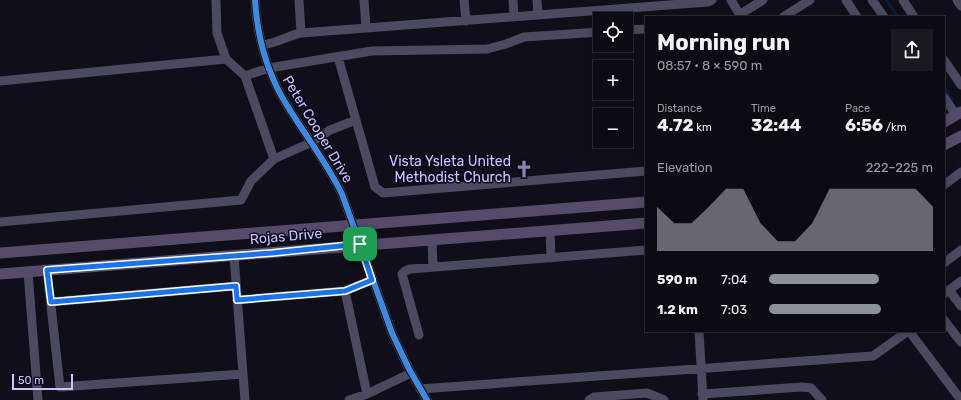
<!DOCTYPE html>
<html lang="en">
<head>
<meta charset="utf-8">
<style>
  body { margin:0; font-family:Rubik,sans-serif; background:#1a1820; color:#f1f3f6; height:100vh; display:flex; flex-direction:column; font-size:15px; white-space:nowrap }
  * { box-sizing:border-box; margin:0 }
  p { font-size:13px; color:#9a9a9f }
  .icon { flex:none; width:22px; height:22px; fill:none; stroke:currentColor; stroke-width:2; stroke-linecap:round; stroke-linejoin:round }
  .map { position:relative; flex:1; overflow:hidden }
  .side { position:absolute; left:645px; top:16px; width:300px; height:316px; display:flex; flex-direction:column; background:#0c0a12; border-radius:0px; box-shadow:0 2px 10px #0003,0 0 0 1px #2c2b32 }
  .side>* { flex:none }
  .fabs { position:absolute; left:593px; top:12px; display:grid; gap:8px }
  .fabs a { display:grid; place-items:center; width:40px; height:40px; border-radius:0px; background:#0c0a12; box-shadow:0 2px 10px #0003,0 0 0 1px #2c2b32; font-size:20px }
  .scale { position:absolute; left:12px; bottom:10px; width:61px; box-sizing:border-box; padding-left:4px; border:2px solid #c9c5ff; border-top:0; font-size:11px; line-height:14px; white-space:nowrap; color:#c9c5ff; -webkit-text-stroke:3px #0d0a1c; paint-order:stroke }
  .pin { position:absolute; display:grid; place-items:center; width:34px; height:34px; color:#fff; margin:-17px; border-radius:8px; box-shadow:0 2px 6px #0006 }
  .round { display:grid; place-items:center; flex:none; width:42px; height:42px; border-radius:0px; background:#1a1820 }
  .head { display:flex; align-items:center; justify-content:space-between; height:68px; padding:0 12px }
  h1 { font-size:22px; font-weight:700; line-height:30px }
  .metrics { display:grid; grid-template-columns:repeat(3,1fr); gap:6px; height:68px; padding:4px 12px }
  .metrics div { display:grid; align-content:center }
  .metrics b { font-size:17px; font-weight:700 }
  .metrics small { font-size:11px; font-weight:400 }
  .metrics p { font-size:11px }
  .chart { height:112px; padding:8px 12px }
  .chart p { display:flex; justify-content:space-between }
  .chart svg { width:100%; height:72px; margin-top:4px; fill:#8c9099; opacity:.7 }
  ul { padding:0 12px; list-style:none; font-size:13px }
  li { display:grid; grid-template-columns:64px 48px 1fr; align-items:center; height:30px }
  li i { height:10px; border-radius:5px; background:#8c9099 }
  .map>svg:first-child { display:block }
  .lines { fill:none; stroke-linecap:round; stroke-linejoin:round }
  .stream { stroke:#0a1d3a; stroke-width:2.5 }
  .minor { stroke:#4a4a61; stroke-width:9 }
  .major { stroke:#574b6c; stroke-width:11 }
  .cycleway-casing { stroke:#0d0a1c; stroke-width:8 }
  .cycleway { stroke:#408adc; stroke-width:6 }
  .route-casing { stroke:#fff; stroke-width:8 }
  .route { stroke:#1a73e8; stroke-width:5 }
  .labels { text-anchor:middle; stroke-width:3; stroke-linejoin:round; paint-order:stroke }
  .street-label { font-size:14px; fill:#c9c5ff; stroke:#0d0a1c }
  .poi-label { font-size:14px; fill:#c9c5ff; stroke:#0d0a1c; text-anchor:end }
</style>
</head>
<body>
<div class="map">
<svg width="961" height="400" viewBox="0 0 961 400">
  <rect width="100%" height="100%" fill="#100e18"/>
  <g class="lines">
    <!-- stream -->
    <path class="stream" d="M886,0l12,17
      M944,86l9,14"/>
    <!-- minor -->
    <path class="minor" d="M216,0l1,33 9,26 19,17
      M255,0c2,33 11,68 27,97 19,33 43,62 60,97l50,139 17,36 18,31
      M299,0l2,33
      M364,0l2,28
      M464,0l2,21
      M513,0l1,17
      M537,0l1,15
      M731,0l10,17
      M846,0l11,17
      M872,0l12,17
      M903,0l11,17
      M957,0l4,6
      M739,15l24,-15
      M783,17l27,-17
      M626,30l20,-1
      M262,45c16,-2 25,-9 39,-12l407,-31 4,-2
      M338,57l37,130 8,6 263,-22
      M944,60l17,25
      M0,81l226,-22
      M944,97l12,18
      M274,159l-29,-83 24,-8 103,-17 115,-2 19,-5 18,-7 76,-5
      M944,185l17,-13
      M0,222l241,-22 10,-19 23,-22 38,-17 18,-12 26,-10
      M550,230l1,28
      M432,239l1,28
      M944,263l17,-13
      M47,270l13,117 183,-13 -9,-118
      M28,272l10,128
      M949,290l12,16
      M345,291l22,103 44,-21
      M944,294l17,-13
      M237,300l108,-9 27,-11
      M51,302l185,-16
      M944,320l17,22
      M699,331l4,68
      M909,331l52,69
      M419,335l-17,-61 3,-3 5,-2 236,-19
      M243,374l2,26
      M420,389l453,-33 35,-25
      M702,394l100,-7 9,1 11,12
      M349,400l18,-6
      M589,400l5,-3 53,-4 17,7"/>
    <!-- major -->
    <path class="major" d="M944,122l17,-10
      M944,145l17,-9
      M0,253l646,-51
      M0,274l646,-51"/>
    <!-- cycleway casing -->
    <g class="cycleway-casing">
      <path id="cycleway" d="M255,0c2,33 11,68 27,97 19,33 43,62 60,97l50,139 17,36 18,31"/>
    </g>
    <!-- cycleway -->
    <use href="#cycleway" class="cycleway"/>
  </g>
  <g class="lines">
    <!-- route casing -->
    <g class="route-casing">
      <path id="route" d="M360,244l12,36 -27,11 -108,9 -1,-14 -185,16 -4,-32 225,-17z"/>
    </g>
    <!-- route -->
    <use href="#route" class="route"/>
  </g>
  <!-- icons -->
  <defs>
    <g id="church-bare" transform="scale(1.38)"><path d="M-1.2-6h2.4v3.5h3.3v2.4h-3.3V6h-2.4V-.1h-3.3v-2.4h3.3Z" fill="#8885ae" stroke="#0d0a1c" stroke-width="2.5" paint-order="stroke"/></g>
  </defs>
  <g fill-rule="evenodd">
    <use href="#church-bare" x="524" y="169"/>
  </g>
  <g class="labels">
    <!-- street labels -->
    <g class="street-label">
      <text transform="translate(318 129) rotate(59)" y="5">Peter Cooper Drive</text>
      <text transform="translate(286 236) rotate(-5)" y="5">Rojas Drive</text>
    </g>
    <!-- poi labels -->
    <g class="poi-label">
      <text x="511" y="166">Vista Ysleta United<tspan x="511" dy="16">Methodist Church</tspan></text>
    </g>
  </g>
</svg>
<div class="fabs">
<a><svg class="icon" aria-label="locate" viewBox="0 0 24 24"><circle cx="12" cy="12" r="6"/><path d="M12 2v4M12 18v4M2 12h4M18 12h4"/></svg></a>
<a>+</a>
<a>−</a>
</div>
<div class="scale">50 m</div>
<div class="pin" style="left:360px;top:244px;background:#1e9e55"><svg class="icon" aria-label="arrive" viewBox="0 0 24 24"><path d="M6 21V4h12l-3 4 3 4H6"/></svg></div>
<section class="side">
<div class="head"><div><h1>Morning run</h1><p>08:57 · 8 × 590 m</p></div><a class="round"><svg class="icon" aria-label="share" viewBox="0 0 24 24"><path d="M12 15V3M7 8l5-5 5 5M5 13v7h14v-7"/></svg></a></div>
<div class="metrics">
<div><p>Distance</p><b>4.72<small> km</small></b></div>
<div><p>Time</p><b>32:44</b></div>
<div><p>Pace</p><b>6:56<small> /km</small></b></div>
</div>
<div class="chart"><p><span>Elevation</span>222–225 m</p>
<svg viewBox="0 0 160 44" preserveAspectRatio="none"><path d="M0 44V17L10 27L20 27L30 17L40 6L50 6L60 27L70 38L80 38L90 27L100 6L110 6L120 6L130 6L140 6L150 6L160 17V44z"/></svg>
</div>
<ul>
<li><b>590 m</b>7:04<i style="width:67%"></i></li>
<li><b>1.2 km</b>7:03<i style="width:68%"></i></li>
</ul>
</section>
</div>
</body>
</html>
